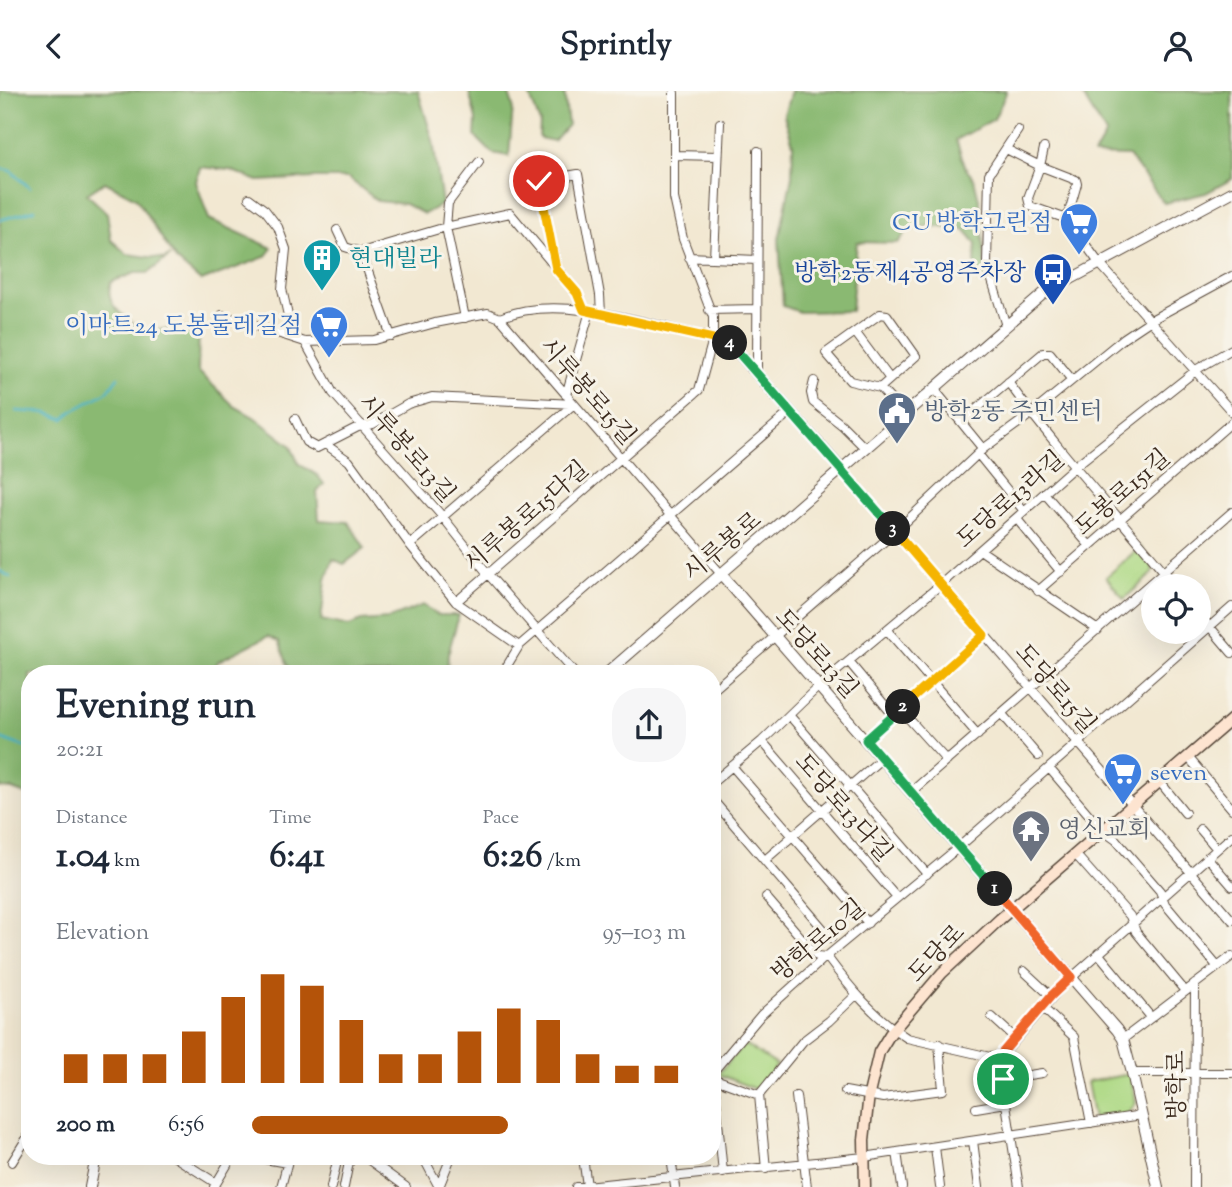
<!DOCTYPE html>
<html lang="en">
<head>
<meta charset="utf-8">
<style>
  body { margin:0; font-family:"Sorts Mill Goudy","Noto Serif KR",serif; background:#f6f6f7; color:#1f2937; height:100vh; display:flex; flex-direction:column; font-size:26px; white-space:nowrap }
  * { box-sizing:border-box; margin:0 }
  p { font-size:23px; color:#747a83 }
  .icon { flex:none; width:38px; height:38px; fill:none; stroke:currentColor; stroke-width:2; stroke-linecap:round; stroke-linejoin:round }
  .map { position:relative; flex:1; overflow:hidden }
  .sheet { position:absolute; left:21px; top:574px; width:700px; height:500px; display:flex; flex-direction:column; background:#fff; border-radius:28px; box-shadow:0 7px 28px #0002 }
  .sheet>* { flex:none }
  .tools { position:absolute; left:1141px; top:483px; display:grid; gap:14px }
  .tools a { display:grid; place-items:center; width:70px; height:70px; border-radius:50%; background:#fff; box-shadow:0 7px 28px #0002; font-size:35px }
  .pin { position:absolute; display:grid; place-items:center; width:60px; height:60px; color:#fff; margin:-30px; border:4px solid #fff; border-radius:50%; box-shadow:0 2px 7px #0007 }
  .km { position:absolute; width:35px; height:35px; margin:-18px; border-radius:50%; background:#222; color:#fff; font-size:19px; line-height:35px; text-align:center }
  .round { display:grid; place-items:center; flex:none; width:74px; height:74px; border-radius:28px; background:#f6f6f7 }
  .headline { display:flex; align-items:center; justify-content:space-between; height:119px; padding:0 35px }
  h1 { font-size:38px; font-weight:700; line-height:52px }
  .stats { display:grid; grid-template-columns:repeat(3,1fr); gap:10px; height:119px; padding:7px 35px }
  .stats div { display:grid; align-content:center }
  .stats b { font-size:35px; font-weight:700 }
  .stats small { font-size:19px; font-weight:400 }
  .stats p { font-size:19px }
  .chart { height:196px; padding:14px 35px }
  .chart p { display:flex; justify-content:space-between }
  .chart svg { width:100%; height:126px; margin-top:7px; stroke:#b45309; stroke-width:6 }
  ul { padding:0 35px; list-style:none; font-size:23px }
  li { display:grid; grid-template-columns:112px 84px 1fr; align-items:center; height:52px }
  li i { height:18px; border-radius:9px; background:#b45309 }
  header { display:flex; justify-content:space-between; align-items:center; height:91px; padding:0 35px; background:#fff; font-size:32px; font-weight:700 }
  .map>svg:first-child { display:block }
  .green { fill:#aed985; stroke:#748252; stroke-width:2 }
  .forest { fill:#8ab972; stroke:#627248; stroke-width:2 }
  .lines { fill:none; stroke-linecap:round; stroke-linejoin:round }
  .stream { stroke:#49b4c7; stroke-width:2.5 }
  .minor-casing { stroke:#564639; stroke-width:10 }
  .tertiary-casing { stroke:#564639; stroke-width:12 }
  .secondary-casing { stroke:#564639; stroke-width:13 }
  .minor { stroke:#fff; stroke-width:8 }
  .tertiary { stroke:#fff; stroke-width:10 }
  .secondary { stroke:#fde4d0; stroke-width:10 }
  .split-1-casing { stroke:#fff; stroke-width:14 }
  .split-2-casing { stroke:#fff; stroke-width:14 }
  .split-3-casing { stroke:#fff; stroke-width:14 }
  .split-4-casing { stroke:#fff; stroke-width:14 }
  .split-5-casing { stroke:#fff; stroke-width:14 }
  .split-1 { stroke:#f0652b; stroke-width:9 }
  .split-2 { stroke:#22a559; stroke-width:9 }
  .split-3 { stroke:#f5b400; stroke-width:9 }
  .split-4 { stroke:#22a559; stroke-width:9 }
  .split-5 { stroke:#f5b400; stroke-width:9 }
  .labels { text-anchor:middle; stroke-width:6; stroke-linejoin:round; paint-order:stroke }
  .shop-label { font-size:24px; fill:#366cbe; stroke:#f7f3e8; text-anchor:end }
  .culture-label { font-size:24px; fill:#0d838f; stroke:#f7f3e8; text-anchor:start }
  .transit-label { font-size:24px; fill:#164399; stroke:#f7f3e8; text-anchor:end }
  .street-label { font-size:24px; fill:#3b2a1e; stroke:#f7f3e8 }
  .service-label { font-size:24px; fill:#4e5e75; stroke:#f7f3e8; text-anchor:start }
  .worship-label { font-size:24px; fill:#5b616d; stroke:#f7f3e8; text-anchor:start }
</style>
</head>
<body>
<header><svg class="icon" aria-label="back" viewBox="0 0 24 24"><path d="M15 5l-7 7 7 7"/></svg>Sprintly<svg class="icon" aria-label="person" viewBox="0 0 24 24"><circle cx="12" cy="8" r="4"/><path d="M4 21q1-7 8-7t8 7"/></svg></header>
<div class="map">
<svg width="1232" height="1096" viewBox="0 0 1232 1096">
  <rect width="100%" height="100%" fill="#f7f3e8"/>
  <filter id="ink" filterUnits="userSpaceOnUse"><feTurbulence type="fractalNoise" baseFrequency=".0143" numOctaves="2"/><feDisplacementMap in="SourceGraphic" scale="14" xChannelSelector="R" yChannelSelector="G"/><feConvolveMatrix kernelMatrix="1 2 1 2 8 2 1 2 1" color-interpolation-filters="sRGB"/></filter>
  <filter id="wash" filterUnits="userSpaceOnUse"><feTurbulence type="fractalNoise" baseFrequency=".00686" numOctaves="4" result="noise"/><feDisplacementMap in="SourceGraphic" scale="28" xChannelSelector="R" yChannelSelector="G"/><feGaussianBlur stdDeviation="1.57" result="paint"/><feColorMatrix in="noise" values="0 0 0 0 0 0 0 0 0 0 0 0 0 0 0 0 0 1.4 0 .05"/><feComposite in="paint" operator="in"/></filter>
  <g filter="url(#wash)">
    <rect width="100%" height="100%" fill="#f2e8d2"/>
    <!-- green -->
    <path class="green" d="M1140,456l13,17 -1,10 -28,25 -18,-22z
      M744,953l33,21 -20,25 -39,-16z
      M1130,983l6,28 -8,11 -34,6 -7,-37z"/>
    <!-- forest -->
    <path class="forest" d="M0,0h418l15,50 9,63 -18,10 -19,-10 -27,-3 -30,-23h-33l-57,3 -28,-11 -30,-3 -4,15 13,37 63,29 -7,9 -64,24 -25,-21 -40,-62 -31,-16 -18,12 20,19 4,27 16,14 37,5 6,-3 -22,17h-13l-24,9c-8,24 14,34 30,48l58,-2 -1,43 36,35 20,11 36,28 9,19 18,11 7,9 -7,8 2,28 29,2 17,26 -21,16 -11,-5 -7,21 -5,40 28,6 12,-5 27,-2 35,-14 15,10h21l-11,39 -1,20h-156l-12,-33 -11,-5 -50,25 -6,13h-182v122l-18,-7 -12,-1z
      M469,0h39l5,15 -4,50 -17,-3 -17,-17 1,-16z
      M528,0h36l4,34 -14,16 -15,-3 1,-15z
      M791,0h216l-13,28 -38,21 10,29 8,10 7,29 5,68 -7,5 -4,-19 1,-19 -12,-14 -37,-3 -20,5 -9,12 -41,-1 -6,69 -51,1 -17,-6 -4,-67 13,-63 1,-32 -9,-29z
      M1080,0h152v88l-26,14 -42,10 -35,-47 -35,-1 12,-21z"/>
    <g class="lines">
      <!-- stream -->
      <path class="stream" d="M0,77l11,3 19,17
        M0,129l35,-10
        M16,320l31,2 17,6 7,-7 36,-20 11,-15
        M0,480l10,6
        M0,647l27,10"/>
    </g>
  </g>
  <g filter="url(#ink)">
    <g class="lines">
      <!-- minor casing -->
      <g class="minor-casing">
        <path id="minor" d="M1006,58l34,17 -12,32 2,8 37,13 10,-35 -1,-4 -36,-14 4,-18
          M675,64l43,1
          M249,107l16,12 13,17 8,22 -4,40 7,31 -6,15
          M1067,128l32,44 133,149
          M337,139l8,17 16,5 30,84
          M361,161l85,-25 64,-14 67,80 7,17
          M689,166l68,3
          M714,167l6,-135
          M556,177l-17,-87 39,-7 22,121 1,19
          M709,219l48,-1
          M222,224l83,27 69,-2 61,-17 53,-10 12,5 221,256
          M465,227l-19,-91 2,-24 31,-41
          M500,227c59,-26 152,7 213,21
          M1006,235l-19,-62 2,-90 29,-44
          M855,241l35,47
          M305,251l28,51 109,123 46,58 87,100
          M757,280l1,-220
          M814,290l-3,12 2,9 29,23 24,24
          M1008,291c52,71 112,136 168,204
          M880,297l36,-32 -29,-41 -7,-1 -54,39 24,28 30,7 25,27
          M934,298l49,60
          M566,304l24,-84
          M295,328l11,23 11,6 41,-21 15,-3 35,-20 24,-7 142,7
          M961,331l82,-69h7l22,27
          M325,353l24,17 61,84 46,57 63,44
          M978,363l46,57
          M842,379l390,450
          M1045,403l44,51
          M1016,427l45,54
          M410,454l164,-141
          M980,459l118,80
          M1038,500l194,-169
          M456,511l243,-212 14,-51v-22l-30,-78 -9,-41v-105
          M1199,523l33,39
          M887,539l91,105
          M849,571l44,53
          M502,583l17,-28 271,-234
          M712,600l183,-159 88,-83 48,-35 93,-76 27,-18 81,-44
          M900,618l47,52
          M1002,623l36,42
          M789,624l138,159
          M866,649l118,-105
          M762,650l135,157
          M1188,666l44,52
          M732,675l136,157
          M1049,677l53,62 14,10 44,51 5,13 52,62
          M1160,691l25,31
          M712,692l50,-42 57,-55 121,-101 134,-118 125,-99 33,-19
          M911,701l321,-280
          M712,708l119,139
          M1200,738l17,20
          M1075,763l55,62 6,16 49,59
          M1207,766l25,29
          M765,769l116,-101
          M766,806l51,59 10,1c23,31 47,60 80,81l92,21
          M1098,862l52,63
          M1024,880l27,25
          M1042,916l32,30 17,86
          M992,926l23,21
          M1123,948l109,-83
          M712,982l49,-58 60,-54 138,-114 273,-240
          M1132,982h100
          M712,987l47,17
          M1003,988l39,-6
          M712,994l3,5 8,83
          M845,1000l38,7 60,-8 -4,-46
          M759,1004l44,-54 26,-20 27,-26
          M759,1004l7,74
          M796,1005l11,91
          M976,1017l30,-5
          M973,1050l6,46
          M935,1056l5,40
          M897,1061l5,35
          M175,1066l41,26
          M254,1066l33,6
          M365,1066l41,30
          M423,1066l16,30
          M583,1066l4,29
          M671,1066l4,30
          M12,1071l18,-29
          M214,1096l18,-30
          M281,1096l8,-30
          M331,1096l7,-30
          M344,1096l6,-30
          M439,1096l12,-30
          M576,1096l288,-30 278,-42
          M1019,1096l-20,-128 62,-72 171,-151
          M1194,1096l1,-203"/>
      </g>
      <!-- tertiary casing -->
      <g class="tertiary-casing">
        <path id="tertiary" d="M713,248l14,1 115,130
          M721,483l396,456 6,9 9,34 26,114
          M606,583l437,-380 189,-102
          M90,1096l6,-30"/>
      </g>
      <!-- secondary casing -->
      <g class="secondary-casing">
        <path id="secondary" d="M865,1096l-1,-47 5,-46 10,-42 11,-18 52,-61 58,-54 232,-200"/>
      </g>
      <!-- minor -->
      <use href="#minor" class="minor"/>
      <!-- tertiary -->
      <use href="#tertiary" class="tertiary"/>
      <!-- secondary -->
      <use href="#secondary" class="secondary"/>
    </g>
  </g>
  <g class="lines" filter="url(#ink)">
    <!-- split-1 casing -->
    <g class="split-1-casing">
      <path id="split-1" d="M995,798l76,88 -20,19 -48,56 -4,7 4,20"/>
    </g>
    <!-- split-2 casing -->
    <g class="split-2-casing">
      <path id="split-2" d="M903,616l-37,33 129,149"/>
    </g>
    <!-- split-3 casing -->
    <g class="split-3-casing">
      <path id="split-3" d="M893,438l91,106 -81,72"/>
    </g>
    <!-- split-4 casing -->
    <g class="split-4-casing">
      <path id="split-4" d="M730,252l163,186"/>
    </g>
    <!-- split-5 casing -->
    <g class="split-5-casing">
      <path id="split-5" d="M539,90l17,88 21,24 7,17 129,29 14,1 3,3"/>
    </g>
    <!-- split-1 -->
    <use href="#split-1" class="split-1"/>
    <!-- split-2 -->
    <use href="#split-2" class="split-2"/>
    <!-- split-3 -->
    <use href="#split-3" class="split-3"/>
    <!-- split-4 -->
    <use href="#split-4" class="split-4"/>
    <!-- split-5 -->
    <use href="#split-5" class="split-5"/>
  </g>
  <!-- icons -->
  <defs>
    <g id="supermarket-pin" transform="scale(2.0125)"><path d="M0 17L-7.5 6A9.5 9.5 0 1 1 7.5 6Z" fill="#3f7fe0" stroke="#f7f3e8"/><path d="M-6-5.5h2.5l.6 2H6L4.5 2H-2.5L-4.4-4H-6ZM-1.5 3.2a1.3 1.3 0 1 0 .1 0ZM3 3.2a1.3 1.3 0 1 0 .1 0Z" fill="#fff"/></g>
    <g id="building-pin" transform="scale(2.0125)"><path d="M0 17L-7.5 6A9.5 9.5 0 1 1 7.5 6Z" fill="#0f9aa8" stroke="#f7f3e8"/><path d="M-4-6H4V6H1V3H-1V6H-4ZM-2.5-4.3h1.7v1.8h-1.7ZM.8-4.3h1.7v1.8H.8ZM-2.5-1h1.7V.8h-1.7ZM.8-1h1.7V.8H.8Z" fill="#fff"/></g>
    <g id="bus-pin" transform="scale(2.0125)"><path d="M0 17L-7.5 6A9.5 9.5 0 1 1 7.5 6Z" fill="#1a4fb4" stroke="#f7f3e8"/><path d="M-5-6H5V4H4V6H2V4H-2V6H-4V4H-5ZM-3.5-4V0h7V-4ZM-3.5 1.2v1.5H-2V1.2ZM2 1.2v1.5H3.5V1.2Z" fill="#fff"/></g>
    <g id="civic-pin" transform="scale(2.0125)"><path d="M0 17L-7.5 6A9.5 9.5 0 1 1 7.5 6Z" fill="#5c6f8a" stroke="#f7f3e8"/><path d="M-.6-6.5H3V-4.5H.6V-3L4-1V1h2V6H-6V1h2V-1L-.6-3ZM-1.2 2.5V6h2.4V2.5Z" fill="#fff"/></g>
    <g id="temple-pin" transform="scale(2.0125)"><path d="M0 17L-7.5 6A9.5 9.5 0 1 1 7.5 6Z" fill="#6b7280" stroke="#f7f3e8"/><path d="M0-6L5-2H3V0L6.5 2.5H4V6H1.5V3h-3V6H-4V2.5H-6.5L-3 0V-2H-5Z" fill="#fff"/></g>
  </defs>
  <g fill-rule="evenodd">
    <use href="#supermarket-pin" x="1079" y="131"/>
    <use href="#building-pin" x="322" y="167"/>
    <use href="#bus-pin" x="1053" y="181"/>
    <use href="#supermarket-pin" x="329" y="234"/>
    <use href="#civic-pin" x="897" y="320"/>
    <use href="#supermarket-pin" x="1123" y="681"/>
    <use href="#temple-pin" x="1031" y="738"/>
  </g>
  <g class="labels">
    <!-- shop labels -->
    <g class="shop-label">
      <text x="1052" y="139">CU 방학그린점</text>
      <text x="302" y="242">이마트24 도봉둘레길점</text>
      <text x="1150" y="689" text-anchor="start">seven</text>
    </g>
    <!-- culture labels -->
    <g class="culture-label">
      <text x="349" y="175">현대빌라</text>
    </g>
    <!-- transit labels -->
    <g class="transit-label">
      <text x="1026" y="189">방학2동제4공영주차장</text>
    </g>
    <!-- street labels -->
    <g class="street-label">
      <text transform="translate(588 300) rotate(49)" y="8">시루봉로15길</text>
      <text transform="translate(407 357) rotate(49)" y="8">시루봉로13길</text>
      <text transform="translate(1122 401) rotate(-41)" y="8">도봉로151길</text>
      <text transform="translate(1010 408) rotate(-41)" y="8">도당로13라길</text>
      <text transform="translate(526 425) rotate(-41)" y="8">시루봉로15다길</text>
      <text transform="translate(722 455) rotate(-40)" y="8">시루봉로</text>
      <text transform="translate(817 562) rotate(48)" y="8">도당로13길</text>
      <text transform="translate(1056 597) rotate(49)" y="8">도당로15길</text>
      <text transform="translate(844 716) rotate(49)" y="8">도당로13다길</text>
      <text transform="translate(818 849) rotate(-40)" y="8">방학로10길</text>
      <text transform="translate(936 862) rotate(-46)" y="8">도당로</text>
      <text transform="translate(1176 994) rotate(-90)" y="8">방학로</text>
    </g>
    <!-- service labels -->
    <g class="service-label">
      <text x="924" y="328">방학2동 주민센터</text>
    </g>
    <!-- worship labels -->
    <g class="worship-label">
      <text x="1058" y="746">영신교회</text>
    </g>
  </g>
</svg>
<div class="tools">
<a><svg class="icon" aria-label="locate" viewBox="0 0 24 24"><circle cx="12" cy="12" r="6"/><path d="M12 2v4M12 18v4M2 12h4M18 12h4"/></svg></a>
</div>
<div class="pin" style="left:1003px;top:988px;background:#1e9e55"><svg class="icon" aria-label="arrive" viewBox="0 0 24 24"><path d="M6 21V4h12l-3 4 3 4H6"/></svg></div>
<div class="pin" style="left:539px;top:90px;background:#d93025"><svg class="icon" aria-label="check" viewBox="0 0 24 24"><path d="M5 12l5 5 9-10"/></svg></div>
<b class="km" style="left:995px;top:798px">1</b>
<b class="km" style="left:903px;top:616px">2</b>
<b class="km" style="left:893px;top:438px">3</b>
<b class="km" style="left:730px;top:252px">4</b>
<section class="sheet">
<div class="headline"><div><h1>Evening run</h1><p>20:21</p></div><a class="round"><svg class="icon" aria-label="share" viewBox="0 0 24 24"><path d="M12 15V3M7 8l5-5 5 5M5 13v7h14v-7"/></svg></a></div>
<div class="stats">
<div><p>Distance</p><b>1.04<small> km</small></b></div>
<div><p>Time</p><b>6:41</b></div>
<div><p>Pace</p><b>6:26<small> /km</small></b></div>
</div>
<div class="chart"><p><span>Elevation</span>95–103 m</p>
<svg viewBox="0 0 160 44" preserveAspectRatio="none"><path d="M5 44V34M15 44V34M25 44V34M35 44V26M45 44V14M55 44V6M65 44V10M75 44V22M85 44V34M95 44V34M105 44V26M115 44V18M125 44V22M135 44V34M145 44V38M155 44V38"/></svg>
</div>
<ul>
<li><b>200 m</b>6:56<i style="width:59%"></i></li>
</ul>
</section>
</div>
</body>
</html>
